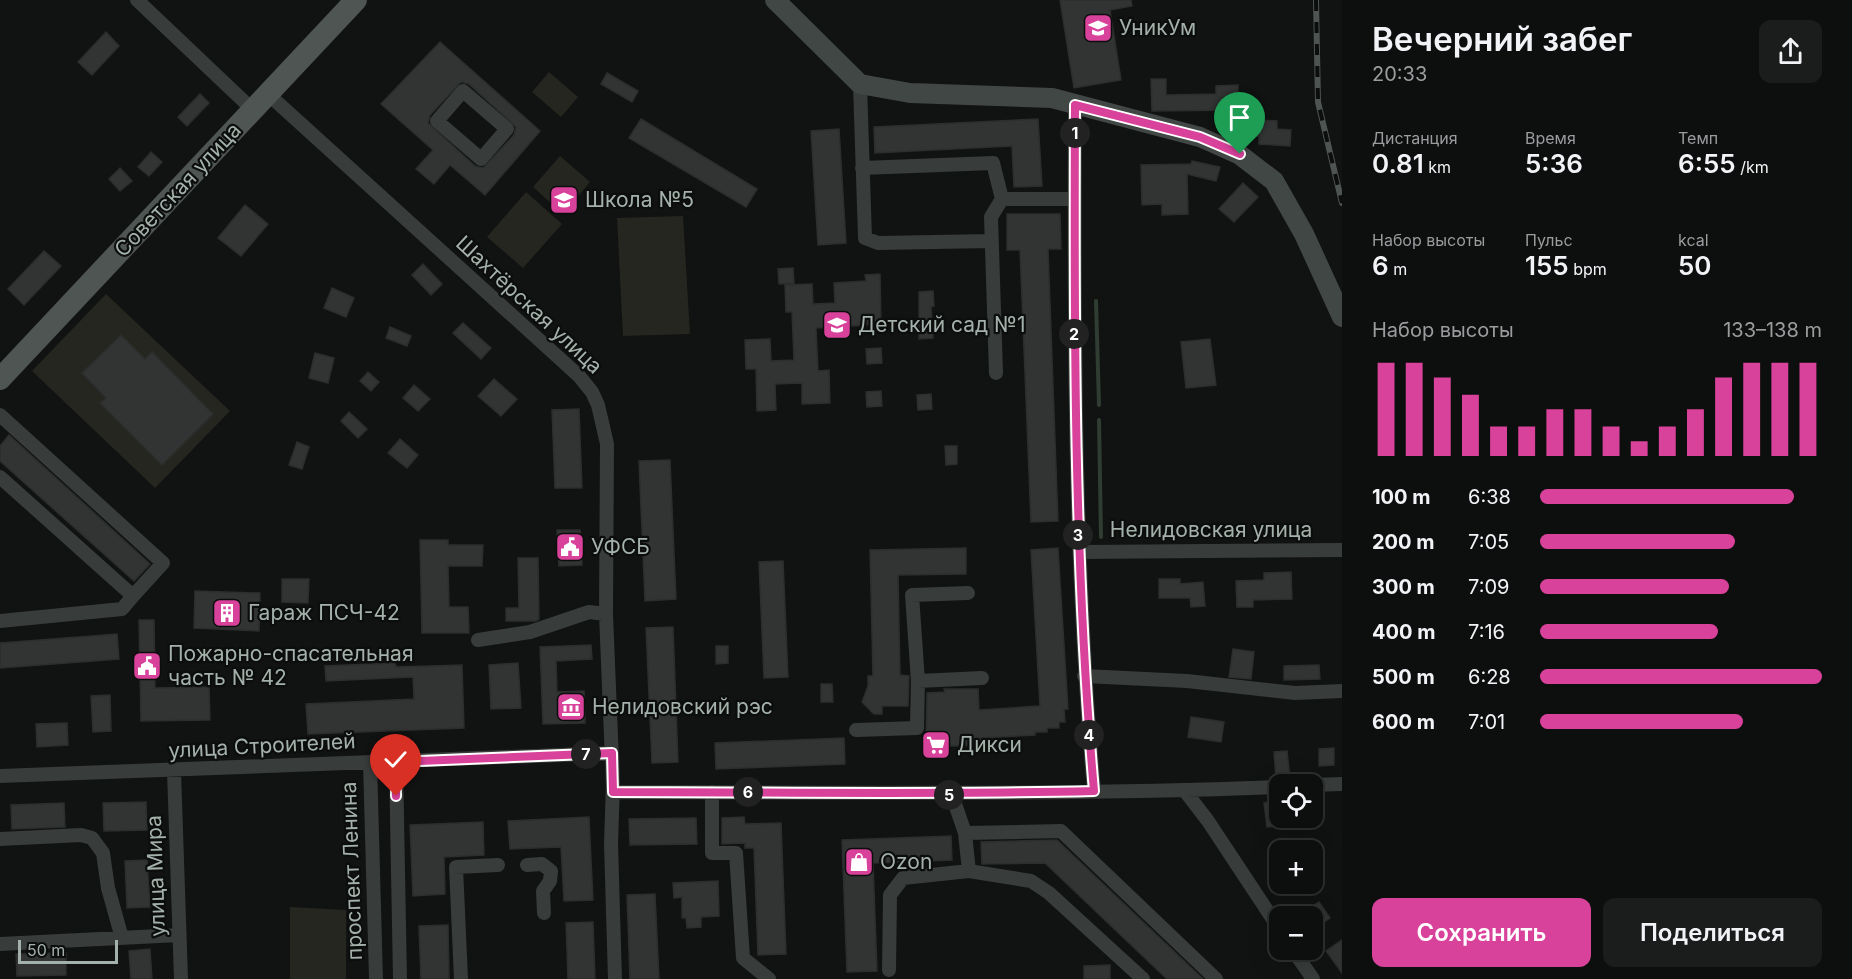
<!DOCTYPE html>
<html lang="ru">
<head>
<meta charset="utf-8">
<style>
  body { margin:0; font-family:Inter,sans-serif; background:#1b1c1c; color:#f1f3f6; height:100vh; display:flex; flex-direction:column; font-size:22px; white-space:nowrap }
  * { box-sizing:border-box; margin:0 }
  p { font-size:20px; color:#9a9c9e }
  .icon { flex:none; width:33px; height:33px; fill:none; stroke:currentColor; stroke-width:2; stroke-linecap:round; stroke-linejoin:round }
  .map { position:relative; flex:1; overflow:hidden }
  .sheet { display:flex; flex-direction:column; background:#0d0e0e; width:510px }
  .sheet>* { flex:none }
  .buttons { position:absolute; left:1269px; top:774px; display:grid; gap:12px }
  .buttons a { display:grid; place-items:center; width:54px; height:54px; border-radius:12px; background:#0d0e0e; box-shadow:0 6px 24px #0002,0 0 0 2px #2d2e2e; font-size:30px }
  .scale { position:absolute; left:18px; bottom:15px; width:100px; box-sizing:border-box; padding-left:6px; border:3px solid #a4b1aa; border-top:0; font-size:16px; line-height:21px; white-space:nowrap; color:#a4b1aa; -webkit-text-stroke:4px #0c0d0d; paint-order:stroke }
  .pin { position:absolute; display:grid; place-items:center; width:51px; height:51px; color:#fff; margin:-62px -26px; border-radius:50% 50% 50% 0; rotate:-45deg; box-shadow:0 0 6px #0007 }
  .pin .icon { rotate:45deg }
  .km { position:absolute; width:30px; height:30px; margin:-15px; border-radius:50%; background:#222; color:#fff; font-size:16px; line-height:30px; text-align:center }
  .round { display:grid; place-items:center; flex:none; width:63px; height:63px; border-radius:12px; background:#1b1c1c }
  .headline { display:flex; align-items:center; justify-content:space-between; height:102px; padding:0 30px }
  h1 { font-size:33px; font-weight:600; line-height:45px }
  .figures { display:grid; grid-template-columns:repeat(3,1fr); gap:9px; height:102px; padding:6px 30px }
  .figures div { display:grid; align-content:center }
  .figures b { font-size:26px; font-weight:600 }
  .figures small { font-size:16px; font-weight:400 }
  .figures p { font-size:16px }
  .chart { height:168px; padding:12px 30px }
  .chart p { display:flex; justify-content:space-between }
  .chart svg { width:100%; height:108px; margin-top:6px; stroke:#d9429b; stroke-width:6 }
  .primary-button { display:flex; gap:12px; margin-top:auto; padding:12px 30px }
  .primary-button a { flex:1; height:69px; border-radius:12px; background:#d9429b; color:#fff; font-size:24px; font-weight:600; line-height:69px; text-align:center }
  .primary-button a+a { background:#1b1c1c; color:#f1f3f6 }
  ul { padding:0 30px; list-style:none; font-size:20px }
  li { display:grid; grid-template-columns:96px 72px 1fr; align-items:center; height:45px }
  li i { height:15px; border-radius:8px; background:#d9429b }
  main { display:flex; flex:1; min-height:0 }
  .map>svg:first-child { display:block }
  .green { fill:#262620 }
  .lines { fill:none; stroke-linecap:round; stroke-linejoin:round }
  .stream { stroke:#303d32; stroke-width:4 }
  .building { fill:#313433; stroke:#2b2e2d; stroke-width:1.5; fill-rule:evenodd }
  .street { stroke:#383c3a; stroke-width:14 }
  .secondary { stroke:#414744; stroke-width:20 }
  .primary { stroke:#4f5552; stroke-width:22 }
  .rail-casing { stroke:#4e5451; stroke-width:6 }
  .rail { stroke:#0c0d0d; stroke-width:4; stroke-dasharray:11; stroke-linecap:butt }
  .route-casing { stroke:#fff; stroke-width:12 }
  .route { stroke:#d9429b; stroke-width:8 }
  .labels { text-anchor:middle; stroke-width:4.5; stroke-linejoin:round; paint-order:stroke }
  .poi-label { font-size:21px; fill:#a4b1aa; stroke:#0c0d0d; text-anchor:start }
  .street-label { font-size:21px; fill:#a4b1aa; stroke:#0c0d0d }
</style>
</head>
<body>
<main>
<div class="map">
<svg width="1342" height="979" viewBox="0 0 1342 979">
  <rect width="100%" height="100%" fill="#111212"/>
  <!-- green -->
  <path class="green" d="M549,72l29,25 -17,20 -29,-25z
    M560,156l30,26 -27,32 -30,-27z
    M526,192l36,32 -39,44 -36,-31z
    M683,216l7,118 -67,2 -6,-118z
    M106,294l124,117 -75,77 -123,-117z
    M290,907l56,3v69h-56z"/>
  <g class="lines">
    <!-- stream -->
    <path class="stream" d="M1096,301l3,104
      M1099,420l2,117"/>
  </g>
  <!-- building -->
  <path class="building" d="M1060,0h71l1,6 -22,4 11,70 -47,8z
    M106,32l13,14 -27,29 -14,-13z
    M440,42l100,89 -55,64 -35,-30 -16,19 -18,-15 17,-19 -52,-46zM461,82l8,2 47,43 -2,8 -31,33 -8,-2 -47,-43 2,-8z
    M607,73l31,18 -6,11 -31,-18z
    M1151,79h15v16l50,-1v-8l22,-1v25l-86,1z
    M200,94l9,9 -22,23 -9,-9z
    M641,119l116,70 -11,18 -117,-69z
    M1038,119l4,67 -28,1 -2,-41 -137,7 -1,-26z
    M1247,119l30,2v8l14,1 -1,16 -31,-2v-8h-12z
    M839,129l7,114 -28,2 -7,-114z
    M151,152l11,10 -13,14 -11,-9z
    M1192,161l28,6 -4,14 -29,-7 1,40 -26,1v-11l-20,1 -1,-40 50,-1z
    M120,168l12,13 -12,10 -11,-12z
    M1243,183l15,14 -24,25 -15,-13z
    M245,205l23,19 -27,32 -23,-18z
    M1007,214h53l1,35h-13l10,272 -27,1 -11,-272h-13z
    M44,251l17,15 -37,39 -16,-16z
    M423,264l19,20 -11,11 -19,-20z
    M793,268l1,15 -15,1 -1,-15z
    M880,274l1,50 -65,4 2,43 11,-1 1,33 -28,1v-21l-27,1 1,26 -19,1 -1,-42h-10l-1,-29 25,-1 1,22 23,-1 -2,-48h-6l-1,-27 27,-1 1,20 22,-1 -1,-20 32,-2 -1,-6z
    M332,288l22,10 -8,19 -22,-9z
    M933,291l1,15 -3,1 2,31 -14,1v-47z
    M463,323l28,25 -10,11 -28,-26z
    M390,327l21,9 -4,10 -21,-8z
    M121,335l24,24 7,-7 61,62 -51,51 -62,-62 6,-5 -24,-25z
    M1210,339l6,46 -30,3 -5,-46z
    M881,348l1,15 -15,1 -1,-15z
    M315,353l19,5 -6,25 -19,-5z
    M368,372l11,10 -8,9 -11,-10z
    M494,379l23,20 -16,17 -23,-20z
    M414,385l16,14 -12,12 -15,-13z
    M881,391l1,15 -15,1 -1,-15z
    M931,394l1,15 -14,1 -1,-15z
    M579,409l3,79h-27l-3,-78z
    M349,412l18,17 -9,9 -17,-17z
    M9,435l141,129 -16,17 -134,-120v-15z
    M400,439l18,16 -11,13 -19,-15z
    M297,442l12,5 -7,22 -13,-4z
    M945,446h12v18l-11,1z
    M670,460l6,139 -31,2 -6,-140z
    M557,530h23l2,35 -23,1z
    M420,540h28v5h35l-1,21h-34l1,41h19l1,26h-47z
    M966,548v26l-68,1 2,100 9,1 -1,30h-26v8h-8l-12,-12 6,-16v-10h5l-3,-126z
    M1058,548l10,161h-4l1,13h-6v6h-12v4h-12v3l-55,3v7l-54,2 1,-54 18,-1 -1,-3h34l1,21 61,-4 -9,-156z
    M518,558h20l1,61 -3,2h-30v-13h13z
    M783,561l5,116 -24,1 -5,-116z
    M1291,572l1,27 -39,1v7h-16l-1,-26 28,-1v-7z
    M282,579h27l-1,24 -26,-1z
    M1159,579h21v5l23,-2 2,24 -14,1 -1,-9h-31z
    M195,591l65,2 -1,38 -65,-3z
    M139,620h15l1,68 54,-1 1,33 -69,1z
    M673,627l5,135 -26,1 -6,-135z
    M117,634l2,25 -119,9v-25z
    M591,645l1,14 -36,2 1,31 27,-1 1,32 -42,1 -3,-77z
    M716,646h12v17l-12,1z
    M1233,649l21,3 -3,27 -22,-2z
    M395,663l1,4 66,-2 2,63 -156,6 -2,-30 108,-5 -1,-22 -87,4 -1,-15z
    M518,663l3,45 -30,1 -2,-44z
    M1319,665l1,14 -36,1v-14z
    M821,684h11l1,18h-12z
    M110,695l1,36 -18,1 -2,-36z
    M1191,717l33,5 -3,20 -33,-5z
    M67,723l1,22 -31,2 -1,-23z
    M844,738l1,26 -129,5 -1,-26z
    M1334,748v17l-15,1v-17z
    M1287,751l3,28 -14,-1 -2,-26z
    M1280,801v25l-13,1 -3,-24z
    M146,802l1,28 -43,1 -1,-28z
    M64,803l1,24 -53,2 -1,-24z
    M589,817l4,83 -29,1 -3,-54 -51,2 -2,-28z
    M744,817l1,7 36,-1 5,131 -28,1 -4,-107h-9v-5l-23,1v-26z
    M696,818l1,26 -67,1 -1,-26z
    M483,822l1,33 -40,2 1,37 -32,2 -3,-71z
    M951,836l1,24 -79,3 4,108 -30,1 -5,-132z
    M1057,840l146,139h-36l-122,-116 -63,1 -1,-22z
    M147,860l3,47 -23,1 -2,-47z
    M718,881l1,35 -18,1v10l-14,1 -1,-10h-4v-21l-8,1 -1,-15z
    M655,894l4,85h-29l-3,-84z
    M1319,902l11,16 -18,12v-14h-15z
    M593,922l2,57h-27l-2,-56z
    M448,925l1,54h-28l-2,-53z
    M1342,940v33l-16,-22z
    M150,949l2,30h-21l-2,-28z
    M66,953v22l-49,1 -1,-22z
    M1110,965v14h-26v-13z"/>
  <g class="lines">
    <!-- street -->
    <path class="street" d="M137,0l116,110
      M860,84l5,154 13,5 113,-2
      M463,91l44,38 -26,30 -44,-38z
      M268,94l311,282 13,16 6,13 9,39 -1,170 6,147
      M1075,105c-1,229 -1,458 19,686
      M862,168l131,-5 9,36
      M996,373l-5,-156 11,-18h73
      M0,415l163,148 -30,33 -133,-119
      M1080,552l262,-2
      M0,621l122,-12 11,-13
      M478,640l52,-8 59,-20 17,2
      M1084,676l103,5 108,12 47,-2
      M918,681l64,-3
      M856,730l61,-2 1,-47 -6,-86 56,-2
      M370,762l6,217
      M396,762l4,217
      M174,771l7,208
      M0,776l612,-23 1,39c222,0 444,4 667,-5
      M613,783l-2,61 4,135
      M1312,785l30,-1
      M1185,791l23,30 72,109
      M712,792v61h24l7,105 26,21
      M952,795l13,38 96,-2 155,148
      M0,839l81,-4 11,3 11,15 5,35 14,50
      M527,865l15,-1 9,7 -1,10 -7,10 1,22
      M969,871l62,10 18,12 94,86
      M0,944l179,-9
      M1293,950l20,29
      M889,970l1,-75 13,-17 66,-7 -4,-38
      M461,979l-5,-112 42,-2"/>
    <!-- secondary -->
    <path class="secondary" d="M775,0l85,84 50,9 142,5 148,39 40,18 34,26 30,53 38,83"/>
    <!-- primary -->
    <path class="primary" d="M0,379l356,-379"/>
    <!-- rail casing -->
    <g class="rail-casing">
      <path id="rail" d="M1316,0l2,102 24,101"/>
    </g>
    <!-- rail -->
    <use href="#rail" class="rail"/>
  </g>
  <g class="lines">
    <!-- route casing -->
    <g class="route-casing">
      <path id="route" d="M396,796v-34l216,-9 1,39c160,0 321,3 481,-1 -20,-228 -20,-457 -19,-686l125,32 40,17"/>
    </g>
    <!-- route -->
    <use href="#route" class="route"/>
  </g>
  <!-- icons -->
  <defs>
    <g id="school-square" transform="scale(1.5)"><rect x="-9" y="-9" width="18" height="18" rx="4" fill="#d9429b" stroke="#0c0d0d"/><path d="M0-5L7-2L0 1L-7-2ZM-4 1L0 2.5L4 1V4Q0 6-4 4Z" fill="#fff"/></g>
    <g id="civic-square" transform="scale(1.5)"><rect x="-9" y="-9" width="18" height="18" rx="4" fill="#d9429b" stroke="#0c0d0d"/><path d="M-.6-6.5H3V-4.5H.6V-3L4-1V1h2V6H-6V1h2V-1L-.6-3ZM-1.2 2.5V6h2.4V2.5Z" fill="#fff"/></g>
    <g id="building-square" transform="scale(1.5)"><rect x="-9" y="-9" width="18" height="18" rx="4" fill="#d9429b" stroke="#0c0d0d"/><path d="M-4-6H4V6H1V3H-1V6H-4ZM-2.5-4.3h1.7v1.8h-1.7ZM.8-4.3h1.7v1.8H.8ZM-2.5-1h1.7V.8h-1.7ZM.8-1h1.7V.8H.8Z" fill="#fff"/></g>
    <g id="museum-square" transform="scale(1.5)"><rect x="-9" y="-9" width="18" height="18" rx="4" fill="#d9429b" stroke="#0c0d0d"/><path d="M0-6L6-3V-2H-6V-3ZM-5-1h2V3h-2ZM-1-1h2V3h-2ZM3-1h2V3H3ZM-6 4H6V6H-6Z" fill="#fff"/></g>
    <g id="supermarket-square" transform="scale(1.5)"><rect x="-9" y="-9" width="18" height="18" rx="4" fill="#d9429b" stroke="#0c0d0d"/><path d="M-6-5.5h2.5l.6 2H6L4.5 2H-2.5L-4.4-4H-6ZM-1.5 3.2a1.3 1.3 0 1 0 .1 0ZM3 3.2a1.3 1.3 0 1 0 .1 0Z" fill="#fff"/></g>
    <g id="shop-square" transform="scale(1.5)"><rect x="-9" y="-9" width="18" height="18" rx="4" fill="#d9429b" stroke="#0c0d0d"/><path d="M-5-2.5h2.3a2.7 3.5 0 0 1 5.4 0H5L5.5 6h-11ZM-1.5-2.5h3a1.5 2.3 0 0 0-3 0Z" fill="#fff"/></g>
  </defs>
  <g fill-rule="evenodd">
    <use href="#school-square" x="1098" y="28"/>
    <use href="#school-square" x="564" y="200"/>
    <use href="#school-square" x="837" y="325"/>
    <use href="#civic-square" x="570" y="547"/>
    <use href="#building-square" x="227" y="613"/>
    <use href="#civic-square" x="147" y="666"/>
    <use href="#museum-square" x="571" y="707"/>
    <use href="#supermarket-square" x="936" y="745"/>
    <use href="#shop-square" x="859" y="862"/>
  </g>
  <g class="labels">
    <!-- poi labels -->
    <g class="poi-label">
      <text x="1119" y="35">УникУм</text>
      <text x="585" y="207">Школа №5</text>
      <text x="858" y="332">Детский сад №1</text>
      <text x="591" y="554">УФСБ</text>
      <text x="248" y="620">Гараж ПСЧ-42</text>
      <text x="168" y="661">Пожарно-спасательная<tspan x="168" dy="24">часть № 42</tspan></text>
      <text x="592" y="714">Нелидовский рэс</text>
      <text x="957" y="752">Дикси</text>
      <text x="880" y="869">Ozon</text>
    </g>
    <!-- street labels -->
    <g class="street-label">
      <text transform="translate(178 190) rotate(-47)" y="7">Советская улица</text>
      <text transform="translate(529 305) rotate(43)" y="7">Шахтёрская улица</text>
      <text x="1211" y="537">Нелидовская улица</text>
      <text transform="translate(262 746) rotate(-3)" y="7">улица Строителей</text>
      <text transform="translate(352 871) rotate(-92)" y="7">проспект Ленина</text>
      <text transform="translate(156 876) rotate(-92)" y="7">улица Мира</text>
    </g>
  </g>
</svg>
<div class="buttons">
<a><svg class="icon" aria-label="locate" viewBox="0 0 24 24"><circle cx="12" cy="12" r="6"/><path d="M12 2v4M12 18v4M2 12h4M18 12h4"/></svg></a>
<a>+</a>
<a>−</a>
</div>
<div class="scale">50 m</div>
<div class="pin" style="left:1240px;top:154px;background:#1e9e55"><svg class="icon" aria-label="arrive" viewBox="0 0 24 24"><path d="M6 21V4h12l-3 4 3 4H6"/></svg></div>
<div class="pin" style="left:396px;top:796px;background:#d93025"><svg class="icon" aria-label="check" viewBox="0 0 24 24"><path d="M5 12l5 5 9-10"/></svg></div>
<b class="km" style="left:1075px;top:133px">1</b>
<b class="km" style="left:1074px;top:334px">2</b>
<b class="km" style="left:1078px;top:535px">3</b>
<b class="km" style="left:1089px;top:735px">4</b>
<b class="km" style="left:949px;top:795px">5</b>
<b class="km" style="left:748px;top:792px">6</b>
<b class="km" style="left:586px;top:754px">7</b>
</div>
<section class="sheet">
<div class="headline"><div><h1>Вечерний забег</h1><p>20:33</p></div><a class="round"><svg class="icon" aria-label="share" viewBox="0 0 24 24"><path d="M12 15V3M7 8l5-5 5 5M5 13v7h14v-7"/></svg></a></div>
<div class="figures">
<div><p>Дистанция</p><b>0.81<small> km</small></b></div>
<div><p>Время</p><b>5:36</b></div>
<div><p>Темп</p><b>6:55<small> /km</small></b></div>
</div>
<div class="figures">
<div><p>Набор высоты</p><b>6<small> m</small></b></div>
<div><p>Пульс</p><b>155<small> bpm</small></b></div>
<div><p>kcal</p><b>50</b></div>
</div>
<div class="chart"><p><span>Набор высоты</span>133–138 m</p>
<svg viewBox="0 0 160 44" preserveAspectRatio="none"><path d="M5 44V6M15 44V6M25 44V12M35 44V19M45 44V32M55 44V32M65 44V25M75 44V25M85 44V32M95 44V38M105 44V32M115 44V25M125 44V12M135 44V6M145 44V6M155 44V6"/></svg>
</div>
<ul>
<li><b>100 m</b>6:38<i style="width:90%"></i></li>
<li><b>200 m</b>7:05<i style="width:69%"></i></li>
<li><b>300 m</b>7:09<i style="width:67%"></i></li>
<li><b>400 m</b>7:16<i style="width:63%"></i></li>
<li><b>500 m</b>6:28<i style="width:100%"></i></li>
<li><b>600 m</b>7:01<i style="width:72%"></i></li>
</ul>
<div class="primary-button"><a>Сохранить</a><a>Поделиться</a></div>
</section>
</main>
</body>
</html>
